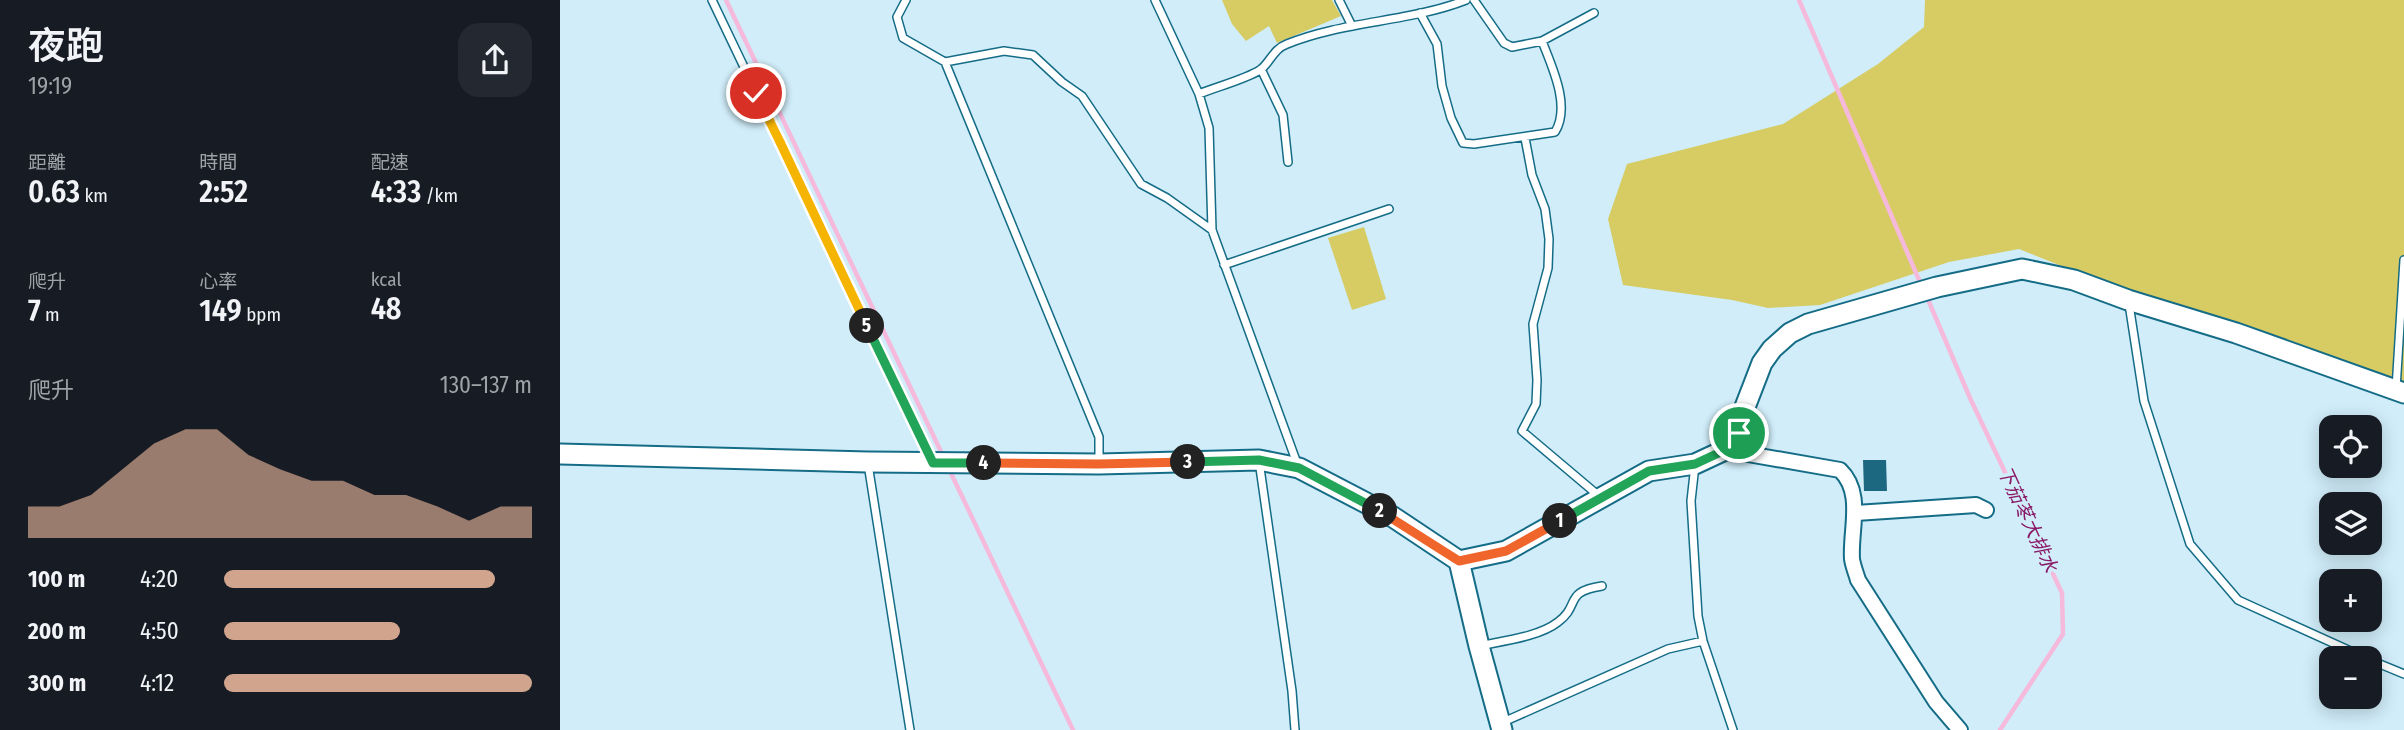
<!DOCTYPE html>
<html lang="zh-TW">
<head>
<meta charset="utf-8">
<style>
  body { margin:0; font-family:"Fira Sans Condensed","Noto Sans TC",sans-serif; background:#242831; color:#f1f3f6; height:100vh; display:flex; flex-direction:column; font-size:26px; white-space:nowrap }
  * { box-sizing:border-box; margin:0 }
  p { font-size:23px; color:#9ea1a6 }
  .icon { flex:none; width:38px; height:38px; fill:none; stroke:currentColor; stroke-width:2; stroke-linecap:round; stroke-linejoin:round }
  .map { position:relative; flex:1; overflow:hidden }
  .details { display:flex; flex-direction:column; background:#171b24; width:560px }
  .details>* { flex:none }
  .fabs { position:absolute; left:1759px; top:415px; display:grid; gap:14px }
  .fabs a { display:grid; place-items:center; width:63px; height:63px; border-radius:14px; background:#171b24; box-shadow:0 4px 18px #0003; font-size:35px }
  .pin { position:absolute; display:grid; place-items:center; width:60px; height:60px; color:#fff; margin:-30px; border:4px solid #fff; border-radius:50%; box-shadow:0 2px 7px #0007 }
  .km { position:absolute; width:35px; height:35px; margin:-18px; border-radius:50%; background:#222; color:#fff; font-size:19px; line-height:35px; text-align:center }
  .round { display:grid; place-items:center; flex:none; width:74px; height:74px; border-radius:21px; background:#242831 }
  .head { display:flex; align-items:center; justify-content:space-between; height:119px; padding:0 28px }
  h1 { font-size:38px; font-weight:600; line-height:52px }
  .figures { display:grid; grid-template-columns:repeat(3,1fr); gap:10px; height:119px; padding:7px 28px }
  .figures div { display:grid; align-content:center }
  .figures b { font-size:30px; font-weight:600 }
  .figures small { font-size:19px; font-weight:400 }
  .figures p { font-size:19px }
  .chart { height:196px; padding:14px 28px }
  .chart p { display:flex; justify-content:space-between }
  .chart svg { width:100%; height:126px; margin-top:7px; fill:#d1a58d; opacity:.7 }
  ul { padding:0 28px; list-style:none; font-size:23px }
  li { display:grid; grid-template-columns:112px 84px 1fr; align-items:center; height:52px }
  li i { height:18px; border-radius:9px; background:#d1a58d }
  main { display:flex; flex:1; min-height:0 }
  .map>svg:first-child { display:block }
  .green { fill:#d6cc63 }
  .lines { fill:none; stroke-linecap:round; stroke-linejoin:round }
  .stream { stroke:#f5b9db; stroke-width:4.5 }
  .building { fill:#1b6880 }
  .lane-casing { stroke:#156c86; stroke-width:10 }
  .street-casing { stroke:#156c86; stroke-width:18 }
  .secondary-casing { stroke:#156c86; stroke-width:23 }
  .lane { stroke:#fff; stroke-width:7 }
  .street { stroke:#fff; stroke-width:14 }
  .secondary { stroke:#fff; stroke-width:19 }
  .split-1-casing { stroke:#fff; stroke-width:14 }
  .split-2-casing { stroke:#fff; stroke-width:14 }
  .split-3-casing { stroke:#fff; stroke-width:14 }
  .split-4-casing { stroke:#fff; stroke-width:14 }
  .split-5-casing { stroke:#fff; stroke-width:14 }
  .split-6-casing { stroke:#fff; stroke-width:14 }
  .split-7-casing { stroke:#fff; stroke-width:14 }
  .split-1 { stroke:#22a559; stroke-width:9 }
  .split-2 { stroke:#f0652b; stroke-width:9 }
  .split-3 { stroke:#22a559; stroke-width:9 }
  .split-4 { stroke:#f0652b; stroke-width:9 }
  .split-5 { stroke:#22a559; stroke-width:9 }
  .split-6 { stroke:#f5b400; stroke-width:9 }
  .split-7 { stroke:#f5b400; stroke-width:9 }
  .labels { text-anchor:middle; stroke-width:7; stroke-linejoin:round; paint-order:stroke }
  .water-label { font-size:19px; font-style:italic; fill:#891966; stroke:#d0edf9 }
</style>
</head>
<body>
<main>
<section class="details">
<div class="head"><div><h1>夜跑</h1><p>19:19</p></div><a class="round"><svg class="icon" aria-label="share" viewBox="0 0 24 24"><path d="M12 15V3M7 8l5-5 5 5M5 13v7h14v-7"/></svg></a></div>
<div class="figures">
<div><p>距離</p><b>0.63<small> km</small></b></div>
<div><p>時間</p><b>2:52</b></div>
<div><p>配速</p><b>4:33<small> /km</small></b></div>
</div>
<div class="figures">
<div><p>爬升</p><b>7<small> m</small></b></div>
<div><p>心率</p><b>149<small> bpm</small></b></div>
<div><p>kcal</p><b>48</b></div>
</div>
<div class="chart"><p><span>爬升</span>130–137 m</p>
<svg viewBox="0 0 160 44" preserveAspectRatio="none"><path d="M0 44V33L10 33L20 29L30 20L40 11L50 6L60 6L70 15L80 20L90 24L100 24L110 29L120 29L130 33L140 38L150 33L160 33V44z"/></svg>
</div>
<ul>
<li><b>100 m</b>4:20<i style="width:88%"></i></li>
<li><b>200 m</b>4:50<i style="width:57%"></i></li>
<li><b>300 m</b>4:12<i style="width:100%"></i></li>
</ul>
</section>
<div class="map">
<svg width="1844" height="730" viewBox="0 0 1844 730">
  <rect width="100%" height="100%" fill="#d0edf9"/>
  <!-- green -->
  <path class="green" d="M662,0h110l9,16 -64,27 -8,-17 -23,15 -14,-17z
    M1365,0h479v402l-385,-153 -70,13 -129,43 -52,3 -36,-8 -109,-15 -15,-66 19,-55 156,-40 95,-60 46,-37z
    M804,227l22,72 -34,11 -24,-72z"/>
  <g class="lines">
    <!-- stream -->
    <path class="stream" d="M166,0l218,458
      M1239,0l120,280
      M1369,302l41,96 92,195 1,41 -63,96
      M389,469l124,261"/>
  </g>
  <!-- building -->
  <path class="building" d="M1303,460h23l1,31h-23z"/>
  <g class="lines">
    <!-- lane casing -->
    <g class="lane-casing">
      <path id="lane" d="M152,0l219,459
        M346,0l-9,17 6,21 42,24 154,375v27
        M595,0l44,94 10,34 3,102 86,236
        M779,0l13,26
        M914,0l30,43 8,4 30,-6 52,-28
        M860,13l17,31 5,42 9,32 12,25 11,1 81,-12c16,-26 -3,-65 -13,-91
        M385,62l59,-11 29,4 29,27 20,14 59,88 26,14 45,32
        M701,69l22,46 5,47
        M639,94c17,-7 47,-15 61,-24 10,-7 13,-21 27,-26 56,-23 123,-22 179,-44
        M965,138l7,37 13,34 4,30 -1,29 -15,56 4,56 -1,24 -14,27 77,65
        M664,265l165,-56
        M1569,304l15,97 46,143 48,56 128,58
        M1836,389l8,-129
        M699,461l33,230 3,39
        M308,464l42,266
        M1135,465l-4,36 7,115 5,25 30,89
        M919,646c23,-5 60,-9 79,-24 23,-17 5,-30 44,-36
        M1810,660l34,14
        M941,723l167,-74 35,-8"/>
    </g>
    <!-- street casing -->
    <g class="street-casing">
      <path id="street" d="M1165,450l115,20c24,23 10,59 12,89 1,7 4,14 6,21l78,122 24,28
        M1296,513l120,-8 10,5"/>
    </g>
    <!-- secondary casing -->
    <g class="secondary-casing">
      <path id="secondary" d="M0,454l308,8 231,2 160,-4 40,8 94,49 66,44 20,85 23,84
        M899,561l47,-10 143,-80 46,-7 30,-14 14,-17 6,-26 17,-44 10,-14 18,-16 18,-9 129,-37 85,-18 52,11 54,20 108,33 168,60"/>
    </g>
    <!-- lane -->
    <use href="#lane" class="lane"/>
    <!-- street -->
    <use href="#street" class="street"/>
    <!-- secondary -->
    <use href="#secondary" class="secondary"/>
  </g>
  <g class="lines">
    <!-- split-1 casing -->
    <g class="split-1-casing">
      <path id="split-1" d="M1000,521l89,-50 46,-7 30,-14 14,-17"/>
    </g>
    <!-- split-2 casing -->
    <g class="split-2-casing">
      <path id="split-2" d="M820,511l79,50 47,-10 54,-30"/>
    </g>
    <!-- split-3 casing -->
    <g class="split-3-casing">
      <path id="split-3" d="M628,462l71,-2 40,8 81,43"/>
    </g>
    <!-- split-4 casing -->
    <g class="split-4-casing">
      <path id="split-4" d="M424,463l114,1 90,-2"/>
    </g>
    <!-- split-5 casing -->
    <g class="split-5-casing">
      <path id="split-5" d="M307,326l66,137h51"/>
    </g>
    <!-- split-6 casing -->
    <g class="split-6-casing">
      <path id="split-6" d="M220,142l87,184"/>
    </g>
    <!-- split-7 casing -->
    <g class="split-7-casing">
      <path id="split-7" d="M196,93l24,49"/>
    </g>
    <!-- split-1 -->
    <use href="#split-1" class="split-1"/>
    <!-- split-2 -->
    <use href="#split-2" class="split-2"/>
    <!-- split-3 -->
    <use href="#split-3" class="split-3"/>
    <!-- split-4 -->
    <use href="#split-4" class="split-4"/>
    <!-- split-5 -->
    <use href="#split-5" class="split-5"/>
    <!-- split-6 -->
    <use href="#split-6" class="split-6"/>
    <!-- split-7 -->
    <use href="#split-7" class="split-7"/>
  </g>
  <g class="labels">
    <!-- water labels -->
    <g class="water-label">
      <text transform="translate(1468 519) rotate(65)" y="7">下茄苳大排水</text>
    </g>
  </g>
</svg>
<div class="fabs">
<a><svg class="icon" aria-label="locate" viewBox="0 0 24 24"><circle cx="12" cy="12" r="6"/><path d="M12 2v4M12 18v4M2 12h4M18 12h4"/></svg></a>
<a><svg class="icon" aria-label="layers" viewBox="0 0 24 24"><path d="M12 4l9 5-9 5-9-5zM3 14l9 5 9-5"/></svg></a>
<a>+</a>
<a>−</a>
</div>
<div class="pin" style="left:1179px;top:433px;background:#1e9e55"><svg class="icon" aria-label="arrive" viewBox="0 0 24 24"><path d="M6 21V4h12l-3 4 3 4H6"/></svg></div>
<div class="pin" style="left:196px;top:93px;background:#d93025"><svg class="icon" aria-label="check" viewBox="0 0 24 24"><path d="M5 12l5 5 9-10"/></svg></div>
<b class="km" style="left:1000px;top:521px">1</b>
<b class="km" style="left:820px;top:511px">2</b>
<b class="km" style="left:628px;top:462px">3</b>
<b class="km" style="left:424px;top:463px">4</b>
<b class="km" style="left:307px;top:326px">5</b>
</div>
</main>
</body>
</html>
